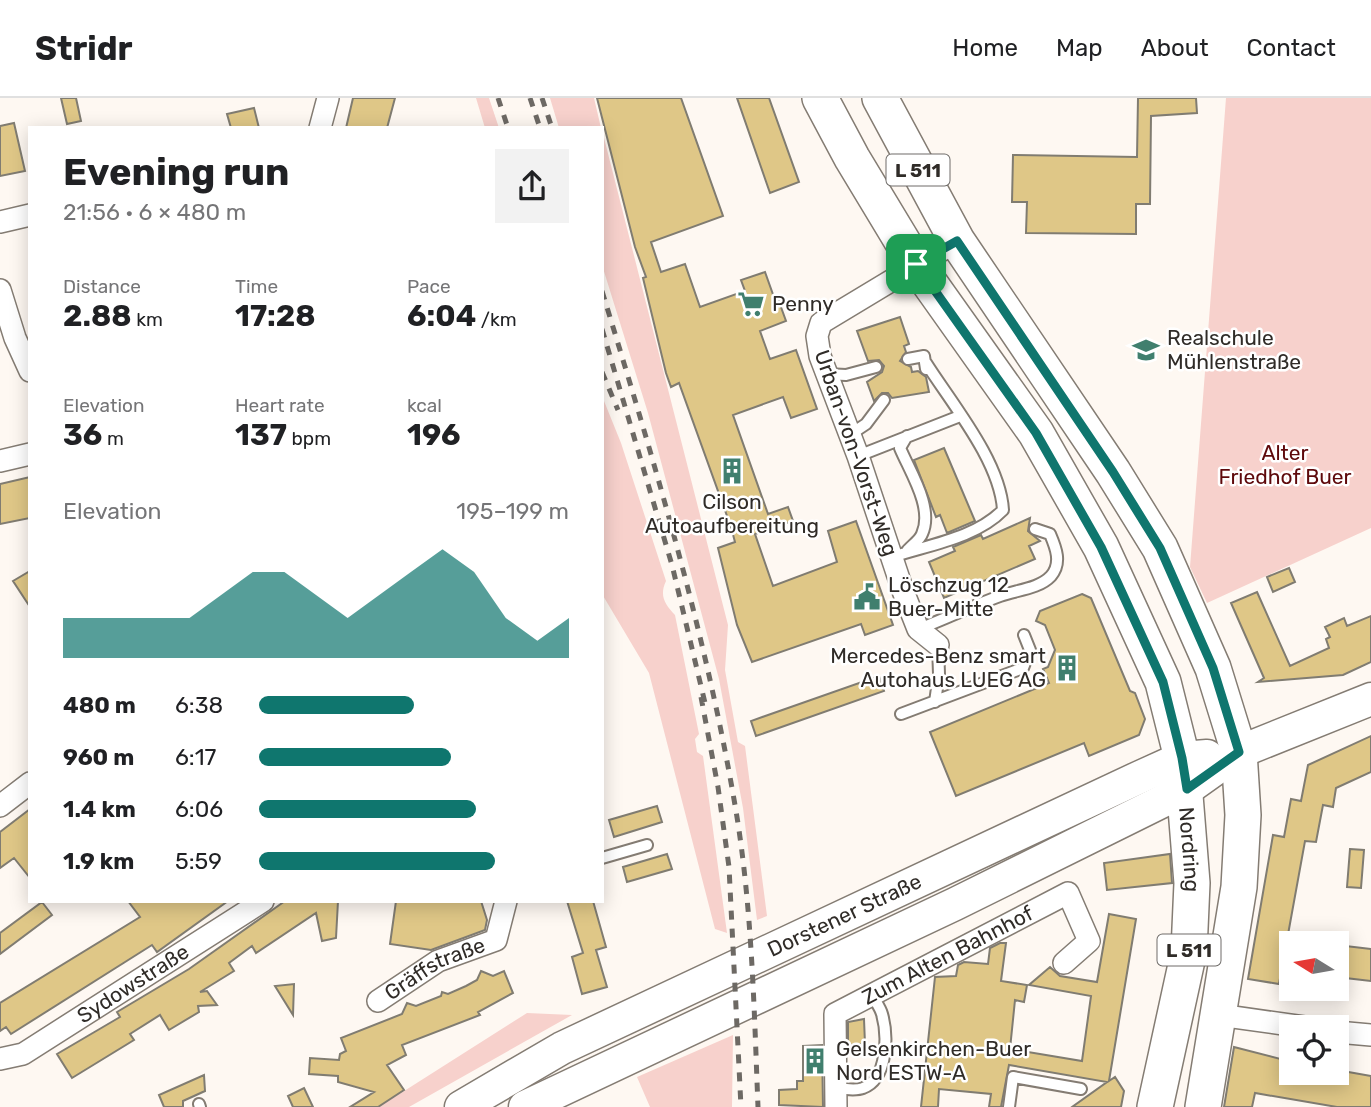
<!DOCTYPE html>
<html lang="en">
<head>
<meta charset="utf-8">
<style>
  body { margin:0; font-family:Rubik,sans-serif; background:#f2f2f2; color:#202124; height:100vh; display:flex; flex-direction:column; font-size:26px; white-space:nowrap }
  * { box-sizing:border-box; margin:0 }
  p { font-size:23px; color:#757577 }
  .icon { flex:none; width:38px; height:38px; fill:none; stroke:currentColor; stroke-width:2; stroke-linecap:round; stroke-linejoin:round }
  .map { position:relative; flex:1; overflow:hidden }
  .side { position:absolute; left:28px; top:28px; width:576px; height:777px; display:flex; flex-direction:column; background:#fff; border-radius:0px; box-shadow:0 4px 18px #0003 }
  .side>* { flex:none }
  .needle { width:46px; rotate:281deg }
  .fabs { position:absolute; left:1279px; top:833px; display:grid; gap:14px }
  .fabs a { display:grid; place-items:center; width:70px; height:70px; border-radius:0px; background:#fff; box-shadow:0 4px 18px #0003; font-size:35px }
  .pin { position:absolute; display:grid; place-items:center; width:60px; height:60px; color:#fff; margin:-30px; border-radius:14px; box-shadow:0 4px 10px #0006 }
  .round { display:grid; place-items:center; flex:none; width:74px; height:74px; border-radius:0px; background:#f2f2f2 }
  .summary { display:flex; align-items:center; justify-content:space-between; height:119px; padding:0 35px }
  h1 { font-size:38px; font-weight:700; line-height:52px }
  .stats { display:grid; grid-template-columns:repeat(3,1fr); gap:10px; height:119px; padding:7px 35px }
  .stats div { display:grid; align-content:center }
  .stats b { font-size:30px; font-weight:700 }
  .stats small { font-size:19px; font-weight:400 }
  .stats p { font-size:19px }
  .chart { height:196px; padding:14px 35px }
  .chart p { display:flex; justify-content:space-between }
  .chart svg { width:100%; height:126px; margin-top:7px; fill:#0f766e; opacity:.7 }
  ul { padding:0 35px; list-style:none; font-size:23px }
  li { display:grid; grid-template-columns:112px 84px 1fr; align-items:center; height:52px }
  li i { height:18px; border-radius:9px; background:#0f766e }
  header { display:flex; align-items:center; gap:42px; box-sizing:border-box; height:98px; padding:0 35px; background:#fff; border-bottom:2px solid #e0e0e0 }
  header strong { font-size:33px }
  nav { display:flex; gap:38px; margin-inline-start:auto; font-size:24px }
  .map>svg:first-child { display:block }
  .green { fill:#f7d1cc }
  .building { fill:#dfc787; stroke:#807c71; stroke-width:2 }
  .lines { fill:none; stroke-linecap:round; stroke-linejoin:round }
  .lane-casing { stroke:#847c73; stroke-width:14 }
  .street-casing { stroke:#847c73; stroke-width:24 }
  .secondary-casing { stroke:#847c73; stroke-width:35 }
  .primary-casing { stroke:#847c73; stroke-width:38 }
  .lane { stroke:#fff; stroke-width:10 }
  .street { stroke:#fff; stroke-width:21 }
  .secondary { stroke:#fff; stroke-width:32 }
  .primary { stroke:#fff; stroke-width:35 }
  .rail { stroke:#6d6964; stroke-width:5; stroke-dasharray:9 9; stroke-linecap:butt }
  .route-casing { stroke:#fff; stroke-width:14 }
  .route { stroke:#0f766e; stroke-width:9 }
  .labels { text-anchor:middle; stroke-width:5; stroke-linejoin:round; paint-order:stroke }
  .shield { fill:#fff; stroke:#6e6b68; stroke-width:2 }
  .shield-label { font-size:19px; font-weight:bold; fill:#302c28 }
  .poi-label { font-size:21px; fill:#302c28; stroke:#fff; text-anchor:start }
  .street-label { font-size:21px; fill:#302c28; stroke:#fff }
  .park-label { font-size:21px; fill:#5e090b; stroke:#fff }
</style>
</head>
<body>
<header>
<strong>Stridr</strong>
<nav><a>Home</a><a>Map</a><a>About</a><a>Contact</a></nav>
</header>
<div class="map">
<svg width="1371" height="1009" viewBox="0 0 1371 1009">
  <rect width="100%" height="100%" fill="#fef8f2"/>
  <!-- green -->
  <path class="green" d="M476,0h13l10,30h-14z
    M550,0h44l7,30h-42z
    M1226,0h145v430l-164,75 -17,-36z
    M602,32l126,495 -3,45 13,72 7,4 22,170 -10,4 -14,-112 -24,-129 -71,-266 -46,-148z
    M602,298l19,47 45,138c-7,15 -1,23 9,34l24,119 -4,5 2,13 6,4 24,177 -12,-4 -66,-256 -47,-79z
    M527,915l45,2 -163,92h-30z
    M733,937l-1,72h-82l-13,-30z"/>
  <!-- building -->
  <path class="building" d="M61,0h15l5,23 -14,3z
    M353,0h42l-8,30h-41z
    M597,0h84l42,118 -72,26 10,30 24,-8 15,43 45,-16 -4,-11 24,-8 10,28 3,-1 8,22 -26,10 10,28 26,-9 21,59 -26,9 -8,-21 -50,18 35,99 20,-7 5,14 -38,13 18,52 64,-24 -9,-31 28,-10 37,104 -28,10 -4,-11 -109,38 -15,-37 -19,-77 17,-6 -4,-15 -52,-144 -8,4 -5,-14 -23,-95 3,-1 -11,-30z
    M737,0h32l30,84 -29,11z
    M1138,0h58l1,15 -46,3 -1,88h-14v30l-110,-1 1,-31h-15l1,-47 124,2z
    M254,10l5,20h-28l-4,-14z
    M14,25l11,48 -25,5v-50z
    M900,219l9,27 -5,2 2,6 -6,9 11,6 1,5 6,-1 8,6 3,15 -37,6 -4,-5h-6l-8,8 -7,-19 15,-10 2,-6 -5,-6 -11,1 -11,-30z
    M944,350l31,73 -28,12 -7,-18 -4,2 -22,-57z
    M30,379v41l-30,6v-40z
    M1030,420l-2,13 12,10 -11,5 6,13 -91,39 -15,-36 26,-11 -2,-4 28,-12 2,4z
    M1289,470l6,14 -22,10 -6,-15z
    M30,473v36l-17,-26z
    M1257,494l33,74 39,-18 -3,-9 4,-2 -5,-10 19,-9 3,8 24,-10v46l-28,13 -85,7 6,-4 -33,-75z
    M1082,496l9,4 39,93 5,2 10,26 -6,16 -50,21 -5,-13 -128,53 -26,-64 119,-49 -6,-14 5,-2 7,-17 -10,-25 -9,-4 4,-10z
    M879,578l5,15 -128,45 -5,-15z
    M1371,638v36l-35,16 -3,19 -10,-2 -7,37 -11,-1 -26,143 -31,-5 25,-144 11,2 7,-38 10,2 7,-36z
    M657,708l5,16 -48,15 -5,-17z
    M30,711v69l-16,-20 -14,10v-36z
    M1350,751l14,1 -3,38 -14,-1z
    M667,756l5,15 -45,13 -4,-15z
    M1170,756l2,29 -65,7 -3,-27z
    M128,803h100l-71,51 -5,-7 -141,89 -5,-7 -6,4v-28l140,-86z
    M285,803h53l-2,37 -14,3 -6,-28 -60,40 -4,-7 -23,17 5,8 -34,21 7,-1 10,14 -19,1 1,6 -30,18 -9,-15 -30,19 4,6 -62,38 -15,-24 63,-37 -3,-5 72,-43z
    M396,803h85l6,19 -2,10 -54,20 -41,-6z
    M567,803h26l13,46 -10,3 11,37 -25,7 -10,-37 11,-4z
    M42,804l10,13 -52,39v-21z
    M1109,816l27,5 -27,162 6,-4 9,14 -3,16h-49l35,-25 -98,-17 -8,42h-12l2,-13 -52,-5 -1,18h-17l14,-130 21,-1 2,-11 6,-3 24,2 2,-16 10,-5h6l-5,38 26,4 -3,17 -9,-2 -5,49 72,12 9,-65 -62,-11 21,-18 10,9 37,6z
    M1337,847l34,4v32l-34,-4z
    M481,873l12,5 11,-5 9,22 -35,19 2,3 -78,30 4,10 -19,10 17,25 -26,17h-28l24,-15 -36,-10v-6l-29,-2 1,-16 29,2 1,-6 6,-3 -5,-13 61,-24 5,-11 9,3 25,-10 1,-4 6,2 18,-8 11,-6z
    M294,886l-1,31 -18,-29z
    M864,921l1,25 -17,1v-23z
    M822,947l1,62 -44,-2v-15l18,-1v-8h6v-35z
    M1234,949l58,15v11h45v-3l34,6v31h-34l-82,-14 -3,14h-28z
    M204,977l1,16 -22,10v6h-19l-5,-12z
    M304,990l9,19h-20l-5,-11z"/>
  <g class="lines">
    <!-- lane casing -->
    <g class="lane-casing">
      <path id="lane" d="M908,261l16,-3 2,13
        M826,276l20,1 30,-8
        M848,338l18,-12 18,-24
        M858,358l102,-40
        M907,453c4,-5 13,-11 15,-17 12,-26 -12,-62 -22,-86l7,-12
        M892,459c36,-12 84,-19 111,-47 -3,-49 -51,-106 -77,-147
        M919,531c27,-11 54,-23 81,-33 16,-6 39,-7 51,-20 11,-13 5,-28 -1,-42l-15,-5
        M935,604l4,-28 -1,-29
        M901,616l122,-46 7,-18 -6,-15
        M602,760l45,-13
        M836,990c8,1 20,3 27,0 25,-9 25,-53 19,-74 -2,-7 -7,-13 -10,-19
        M199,1006l1,3
        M1009,1009l4,-30 68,12"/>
    </g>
    <!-- street casing -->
    <g class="street-casing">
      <g id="street">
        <path d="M320,30l8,-30"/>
        <path d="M0,124l30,-7"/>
        <path d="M0,192l15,48 15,33"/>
        <path d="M0,363l30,-7"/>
        <path d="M938,547l-20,-16 -15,-38 -45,-135 -38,-100 -3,-20 4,-13 136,-82"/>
        <path d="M0,708l30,-23"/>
        <path id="s1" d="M378,903l60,-40 58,-21 10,-39"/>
        <path d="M1219,917l85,12"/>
        <path d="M1337,934l34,3"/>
        <path id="s2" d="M0,961l23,-5 240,-153"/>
        <path id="s3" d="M836,1009l-1,-93 233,-121 21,48 -25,22"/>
      </g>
    </g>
    <!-- secondary casing -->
    <g class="secondary-casing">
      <g id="secondary">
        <path id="s4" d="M461,1009l101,-59 578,-271 42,-19 25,-2"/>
        <path d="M525,1009l430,-203 232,-115 52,-37 132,-53"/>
      </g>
    </g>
    <!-- primary casing -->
    <g class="primary-casing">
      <g id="primary">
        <path id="s5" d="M820,0l32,60 64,106 120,169 65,114 62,135 19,76 10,125 -3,68 -34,156"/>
        <path d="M880,0l77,143 156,231 47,76 53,120 26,84 4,63 -4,72 -36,220"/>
      </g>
    </g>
    <!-- lane -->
    <use href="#lane" class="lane"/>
    <!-- street -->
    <use href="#street" class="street"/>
    <!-- secondary -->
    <use href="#secondary" class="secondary"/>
    <!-- primary -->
    <use href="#primary" class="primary"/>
    <!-- rail -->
    <path class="rail" d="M498,0l10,30
      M530,0l10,30
      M542,0l10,30
      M602,193c52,170 103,339 133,514 17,99 19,202 23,302
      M602,231l70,236 34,142
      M602,274l16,38
      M701,599l17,90 11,80 12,240"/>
  </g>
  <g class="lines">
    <!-- route casing -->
    <g class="route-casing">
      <path id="route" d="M957,143l156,231 47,76 53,120 26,84 -52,37 -5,-31 -19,-76 -62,-135 -65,-114 -120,-169z"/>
    </g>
    <!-- route -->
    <use href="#route" class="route"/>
  </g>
  <!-- icons -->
  <defs>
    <g id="supermarket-bare" transform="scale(2.1)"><path d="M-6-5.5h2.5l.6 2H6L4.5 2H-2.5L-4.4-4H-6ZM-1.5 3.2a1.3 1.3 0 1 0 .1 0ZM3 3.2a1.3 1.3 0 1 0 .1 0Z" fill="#407f6e" stroke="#fff" stroke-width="2.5" paint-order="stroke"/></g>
    <g id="school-bare" transform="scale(2.1)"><path d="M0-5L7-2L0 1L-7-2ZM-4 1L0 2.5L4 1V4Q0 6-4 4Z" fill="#407f6e" stroke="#fff" stroke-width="2.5" paint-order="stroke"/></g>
    <g id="building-bare" transform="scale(2.1)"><path d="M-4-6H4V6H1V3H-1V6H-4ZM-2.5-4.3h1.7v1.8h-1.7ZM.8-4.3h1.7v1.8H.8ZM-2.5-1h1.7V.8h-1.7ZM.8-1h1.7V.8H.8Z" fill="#407f6e" stroke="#fff" stroke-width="2.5" paint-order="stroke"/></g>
    <g id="civic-bare" transform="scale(2.1)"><path d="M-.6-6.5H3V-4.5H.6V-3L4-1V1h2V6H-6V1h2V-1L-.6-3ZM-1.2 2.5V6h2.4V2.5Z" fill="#407f6e" stroke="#fff" stroke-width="2.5" paint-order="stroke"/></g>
  </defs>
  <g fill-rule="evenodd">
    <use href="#supermarket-bare" x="751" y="206"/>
    <use href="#school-bare" x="1146" y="252"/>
    <use href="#building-bare" x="732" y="373"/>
    <use href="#civic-bare" x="867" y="499"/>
    <use href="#building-bare" x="1067" y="570"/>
    <use href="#building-bare" x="815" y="963"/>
  </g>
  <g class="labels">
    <!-- shield labels -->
    <g class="shield">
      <rect x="886.5" y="56.5" width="63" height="31" rx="5"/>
      <rect x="1157.5" y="836.5" width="63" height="31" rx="5"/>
    </g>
    <g class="shield-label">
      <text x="918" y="79">L 511</text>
      <text x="1189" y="859">L 511</text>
    </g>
    <!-- poi labels -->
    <g class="poi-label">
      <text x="772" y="213">Penny</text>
      <text x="1167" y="247">Realschule<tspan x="1167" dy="24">Mühlenstraße</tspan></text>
      <text x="732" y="411" text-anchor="middle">Cilson<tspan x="732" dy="24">Autoaufbereitung</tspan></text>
      <text x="888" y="494">Löschzug 12<tspan x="888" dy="24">Buer-Mitte</tspan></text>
      <text x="1046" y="565" text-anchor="end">Mercedes-Benz smart<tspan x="1046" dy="24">Autohaus LUEG AG</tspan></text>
      <text x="836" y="958">Gelsenkirchen-Buer<tspan x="836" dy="24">Nord ESTW-A</tspan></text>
    </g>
    <!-- street labels -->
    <g class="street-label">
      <text transform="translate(856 355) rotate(71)" y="7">Urban-von-Vorst-Weg</text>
      <text dy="7" stroke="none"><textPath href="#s5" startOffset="849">Nordring</textPath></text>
      <text dy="7" stroke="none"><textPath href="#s4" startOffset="429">Dorstener Straße</textPath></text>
      <text dy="7" stroke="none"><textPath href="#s3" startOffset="220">Zum Alten Bahnhof</textPath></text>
      <text dy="7" stroke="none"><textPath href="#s1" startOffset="66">Gräffstraße</textPath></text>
      <text dy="7" stroke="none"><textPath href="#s2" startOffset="154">Sydowstraße</textPath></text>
    </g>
    <!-- park labels -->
    <g class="park-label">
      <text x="1285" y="362">Alter<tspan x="1285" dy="24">Friedhof Buer</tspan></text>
    </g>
  </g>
</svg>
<div class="fabs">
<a><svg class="needle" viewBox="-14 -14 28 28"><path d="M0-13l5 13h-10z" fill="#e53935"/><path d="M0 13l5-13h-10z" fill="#757577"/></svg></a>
<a><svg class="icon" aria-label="locate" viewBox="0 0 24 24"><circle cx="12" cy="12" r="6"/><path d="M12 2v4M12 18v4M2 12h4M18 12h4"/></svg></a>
</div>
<div class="pin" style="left:916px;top:166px;background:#1e9e55"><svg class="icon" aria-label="arrive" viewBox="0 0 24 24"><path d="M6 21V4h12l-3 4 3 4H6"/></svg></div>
<section class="side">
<div class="summary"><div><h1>Evening run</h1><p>21:56 · 6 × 480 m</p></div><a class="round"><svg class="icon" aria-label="share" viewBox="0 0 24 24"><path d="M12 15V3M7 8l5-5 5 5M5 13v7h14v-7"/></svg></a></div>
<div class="stats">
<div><p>Distance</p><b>2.88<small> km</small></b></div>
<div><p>Time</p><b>17:28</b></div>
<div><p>Pace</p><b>6:04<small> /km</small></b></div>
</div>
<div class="stats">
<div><p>Elevation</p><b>36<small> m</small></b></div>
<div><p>Heart rate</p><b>137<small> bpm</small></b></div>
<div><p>kcal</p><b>196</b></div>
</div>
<div class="chart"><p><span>Elevation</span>195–199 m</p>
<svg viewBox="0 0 160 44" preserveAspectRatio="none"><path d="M0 44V30L10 30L20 30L30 30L40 30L50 22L60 14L70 14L80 22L90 30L100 22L110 14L120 6L130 14L140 30L150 38L160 30V44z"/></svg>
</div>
<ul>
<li><b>480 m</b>6:38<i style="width:50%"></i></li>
<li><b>960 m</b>6:17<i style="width:62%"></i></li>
<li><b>1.4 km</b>6:06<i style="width:70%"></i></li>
<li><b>1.9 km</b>5:59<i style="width:76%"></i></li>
</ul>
</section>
</div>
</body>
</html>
